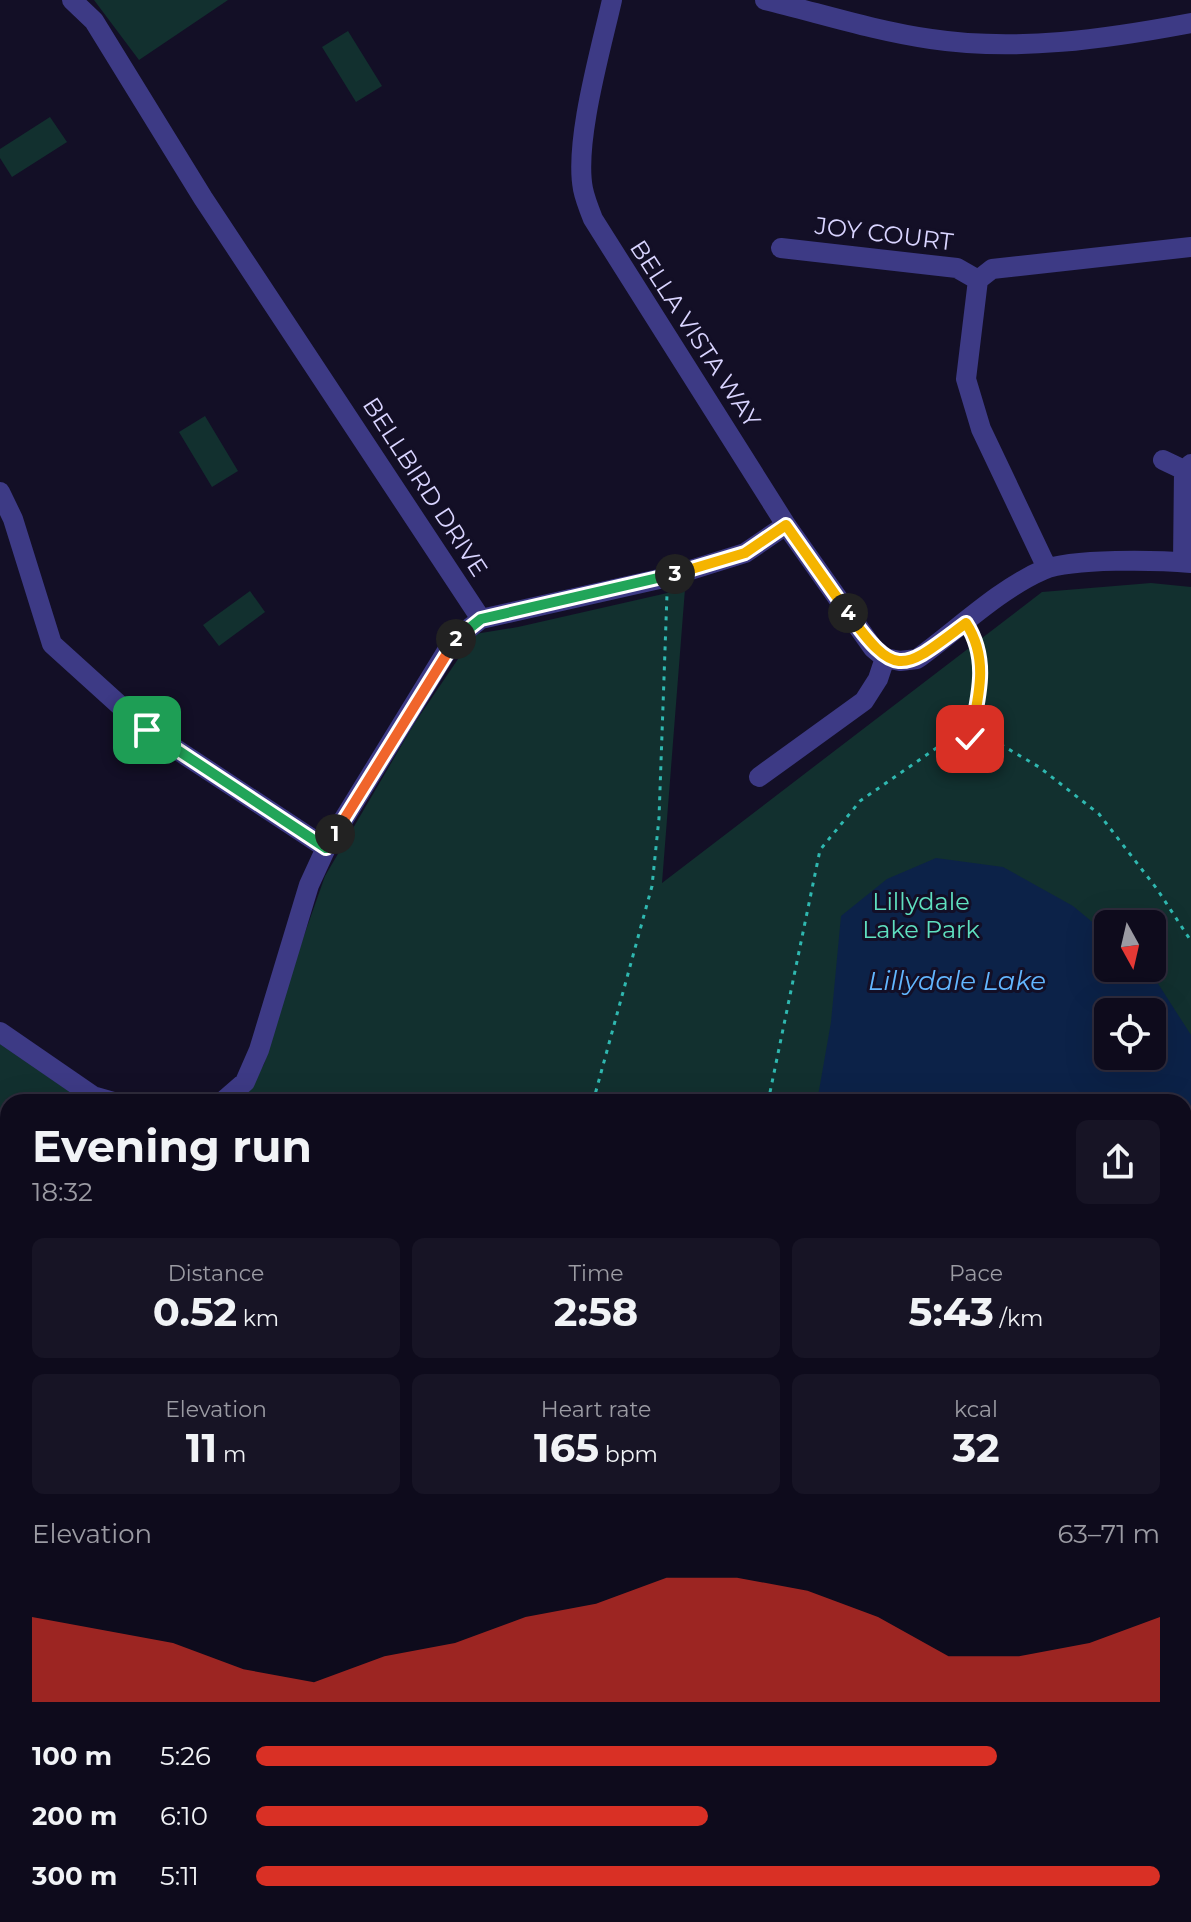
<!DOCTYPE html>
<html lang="en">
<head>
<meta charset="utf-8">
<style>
  body { margin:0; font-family:Montserrat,sans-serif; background:#171425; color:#f1f3f6; height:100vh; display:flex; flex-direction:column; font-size:30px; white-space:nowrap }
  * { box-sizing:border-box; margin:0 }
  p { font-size:26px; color:#9b9ba3 }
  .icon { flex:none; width:44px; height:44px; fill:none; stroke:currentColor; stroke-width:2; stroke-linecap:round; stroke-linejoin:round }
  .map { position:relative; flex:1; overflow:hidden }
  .panel { position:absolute; left:0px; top:1094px; width:1192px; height:828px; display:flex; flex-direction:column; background:#0e0b1c; border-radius:24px 24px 0 0; box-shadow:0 8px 32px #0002,0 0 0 2px #2e2b3b }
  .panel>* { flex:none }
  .needle { width:52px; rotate:172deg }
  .fabs { position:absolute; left:1094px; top:910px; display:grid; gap:16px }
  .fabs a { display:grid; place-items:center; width:72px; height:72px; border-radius:12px; background:#0e0b1c; box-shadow:0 8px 32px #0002,0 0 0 2px #2e2b3b; font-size:40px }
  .pin { position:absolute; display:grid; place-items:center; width:68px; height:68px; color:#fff; margin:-34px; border-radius:16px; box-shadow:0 4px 12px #0006 }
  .km { position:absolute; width:40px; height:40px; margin:-20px; border-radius:50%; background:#222; color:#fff; font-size:22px; line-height:40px; text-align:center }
  .round { display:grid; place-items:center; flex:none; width:84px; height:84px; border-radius:12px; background:#171425 }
  .summary { display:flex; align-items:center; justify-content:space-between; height:136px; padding:0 32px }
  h1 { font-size:44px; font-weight:700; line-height:60px }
  .figures { display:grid; grid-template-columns:repeat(3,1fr); gap:12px; height:136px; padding:8px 32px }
  .figures div { display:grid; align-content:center; border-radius:12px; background:#171425; text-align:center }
  .figures b { font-size:40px; font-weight:700 }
  .figures small { font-size:22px; font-weight:400 }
  .figures p { font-size:22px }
  .chart { height:224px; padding:16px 32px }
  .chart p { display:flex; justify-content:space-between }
  .chart svg { width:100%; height:144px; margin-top:8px; fill:#d93025; opacity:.7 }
  ul { padding:0 32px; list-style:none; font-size:26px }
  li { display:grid; grid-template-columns:128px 96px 1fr; align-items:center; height:60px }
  li i { height:20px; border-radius:10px; background:#d93025 }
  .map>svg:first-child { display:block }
  .green { fill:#12302f; fill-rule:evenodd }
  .water { fill:#0c2248; fill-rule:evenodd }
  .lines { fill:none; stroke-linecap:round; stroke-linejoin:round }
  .path { stroke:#2fb8b0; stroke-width:3; stroke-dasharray:4 6; stroke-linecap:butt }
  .minor { stroke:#3d3a85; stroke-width:20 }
  .split-1-casing { stroke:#fff; stroke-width:16 }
  .split-2-casing { stroke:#fff; stroke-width:16 }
  .split-3-casing { stroke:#fff; stroke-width:16 }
  .split-4-casing { stroke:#fff; stroke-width:16 }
  .split-5-casing { stroke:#fff; stroke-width:16 }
  .split-1 { stroke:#22a559; stroke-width:10 }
  .split-2 { stroke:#f0652b; stroke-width:10 }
  .split-3 { stroke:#22a559; stroke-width:10 }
  .split-4 { stroke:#f5b400; stroke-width:10 }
  .split-5 { stroke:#f5b400; stroke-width:10 }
  .labels { text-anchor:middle; stroke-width:6; stroke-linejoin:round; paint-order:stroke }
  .street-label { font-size:24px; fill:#d9d4ff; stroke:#130f26 }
  .park-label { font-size:24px; fill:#5fe0c0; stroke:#130f26 }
  .water-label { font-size:26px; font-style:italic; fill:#62b6ff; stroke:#130f26 }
</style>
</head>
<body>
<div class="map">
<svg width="1191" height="1922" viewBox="0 0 1191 1922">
  <rect width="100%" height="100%" fill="#130f26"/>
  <!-- green -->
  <path class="green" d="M94,0h134l-89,60z
    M348,31l34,55 -26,16 -34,-55z
    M50,117l17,25 -55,35 -12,-19v-9z
    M205,416l33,55 -26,16 -33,-55z
    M1151,583l40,4v1335h-1191v-878l85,58h-77v812h1176v-812h-950l15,-11 15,-27 30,-100 31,-88 89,-152 61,-90 43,-7 167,-38 -23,294 380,-291zM1108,924h44v44h-44zM1108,1012h44v44h-44z
    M250,591l15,21 -46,34 -16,-21z"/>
  <!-- water -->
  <path class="water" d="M936,858l67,9 70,39 35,29v33h40l43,67v887l-19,-8h12v-812h-367l14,-80 10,-106 46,-37zM1152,1012v44h-44v-44z
    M8,1168v107l-6,53 6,19v55l-5,2 -3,-2v-226z
    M441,1914h643l-8,8h-595l-7,-7 -7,7h-24z"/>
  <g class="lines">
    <!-- path -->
    <path class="path" d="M970,739c6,-32 20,-72 5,-103
      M593,1102l59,-216 7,-68 8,-224
      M768,1102l52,-252 40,-49 78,-54 32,-8 23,1 46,27 60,47 58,75 34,52
      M0,1516l8,-17
      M0,1901l10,21
      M379,1914l4,8
      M437,1914l2,8
      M166,1922l5,-8
      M389,1922l22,-8"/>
    <!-- minor -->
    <path class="minor" d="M72,0l22,21 109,177 278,421
      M612,0c-11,49 -38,142 -29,189 2,10 6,20 10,30l193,306 87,123 12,10
      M765,0c54,13 110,31 166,39 86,13 175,0 260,-16
      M781,248l176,20 21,12
      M1163,460l21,10 7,-6
      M0,492l13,27 39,125 95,86 179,118
      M1183,562l1,-92
      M1047,568l-66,-139 -15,-50 12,-99 14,-11 199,-22
      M759,777l105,-76 14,-22 7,-21 15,3 17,-2c39,-28 82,-70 126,-89 29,-12 115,-10 148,-7
      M0,1032l93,64 21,6
      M222,1102l23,-20 14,-32 50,-165 17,-37 127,-207 28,-22 187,-42 77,-24 41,-28"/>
  </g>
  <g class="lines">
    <!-- split-1 casing -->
    <g class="split-1-casing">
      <path id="split-1" d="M147,730l179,118 9,-14"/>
    </g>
    <!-- split-2 casing -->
    <g class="split-2-casing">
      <path id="split-2" d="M335,834l121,-195"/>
    </g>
    <!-- split-3 casing -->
    <g class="split-3-casing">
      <path id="split-3" d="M456,639l25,-20 194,-45"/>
    </g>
    <!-- split-4 casing -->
    <g class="split-4-casing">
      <path id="split-4" d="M675,574l70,-21 41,-28 62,88"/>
    </g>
    <!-- split-5 casing -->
    <g class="split-5-casing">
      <path id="split-5" d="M848,613c49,69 56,56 118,10 24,37 12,75 4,116"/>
    </g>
    <!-- split-1 -->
    <use href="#split-1" class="split-1"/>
    <!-- split-2 -->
    <use href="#split-2" class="split-2"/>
    <!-- split-3 -->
    <use href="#split-3" class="split-3"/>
    <!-- split-4 -->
    <use href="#split-4" class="split-4"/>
    <!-- split-5 -->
    <use href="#split-5" class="split-5"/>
  </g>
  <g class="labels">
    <!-- street labels -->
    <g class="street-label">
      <text transform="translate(884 234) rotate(7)" y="8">JOY COURT</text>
      <text transform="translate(695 334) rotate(57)" y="8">BELLA VISTA WAY</text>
      <text transform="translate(425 487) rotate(57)" y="8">BELLBIRD DRIVE</text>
    </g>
    <!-- park labels -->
    <g class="park-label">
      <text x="921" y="910">Lillydale<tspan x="921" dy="28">Lake Park</tspan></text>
    </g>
    <!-- water labels -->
    <g class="water-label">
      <text x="957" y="990">Lillydale Lake</text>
    </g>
  </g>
</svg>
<div class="fabs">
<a><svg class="needle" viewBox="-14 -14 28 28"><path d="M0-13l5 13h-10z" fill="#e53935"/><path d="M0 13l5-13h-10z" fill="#9b9ba3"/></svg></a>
<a><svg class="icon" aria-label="locate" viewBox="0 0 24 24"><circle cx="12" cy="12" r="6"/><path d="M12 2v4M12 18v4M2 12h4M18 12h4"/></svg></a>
</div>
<div class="pin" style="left:147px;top:730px;background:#1e9e55"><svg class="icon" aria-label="arrive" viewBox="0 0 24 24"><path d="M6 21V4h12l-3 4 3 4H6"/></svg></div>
<div class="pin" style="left:970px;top:739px;background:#d93025"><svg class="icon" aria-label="check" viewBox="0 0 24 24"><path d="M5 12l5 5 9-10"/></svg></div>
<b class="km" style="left:335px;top:834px">1</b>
<b class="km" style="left:456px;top:639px">2</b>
<b class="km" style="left:675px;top:574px">3</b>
<b class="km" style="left:848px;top:613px">4</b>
<section class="panel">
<div class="summary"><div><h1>Evening run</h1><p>18:32</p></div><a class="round"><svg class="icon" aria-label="share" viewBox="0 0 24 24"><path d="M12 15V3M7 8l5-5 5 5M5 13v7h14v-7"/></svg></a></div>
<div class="figures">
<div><p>Distance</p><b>0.52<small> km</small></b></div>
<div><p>Time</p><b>2:58</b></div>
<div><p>Pace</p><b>5:43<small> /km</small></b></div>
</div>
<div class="figures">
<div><p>Elevation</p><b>11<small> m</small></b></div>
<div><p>Heart rate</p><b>165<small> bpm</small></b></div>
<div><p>kcal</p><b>32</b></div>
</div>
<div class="chart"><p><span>Elevation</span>63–71 m</p>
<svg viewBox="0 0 160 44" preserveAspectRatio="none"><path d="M0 44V18L10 22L20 26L30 34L40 38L50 30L60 26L70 18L80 14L90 6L100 6L110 10L120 18L130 30L140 30L150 26L160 18V44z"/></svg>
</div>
<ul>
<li><b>100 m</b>5:26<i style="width:82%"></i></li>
<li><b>200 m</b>6:10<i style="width:50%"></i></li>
<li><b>300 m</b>5:11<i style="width:100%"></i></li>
</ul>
</section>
</div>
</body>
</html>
